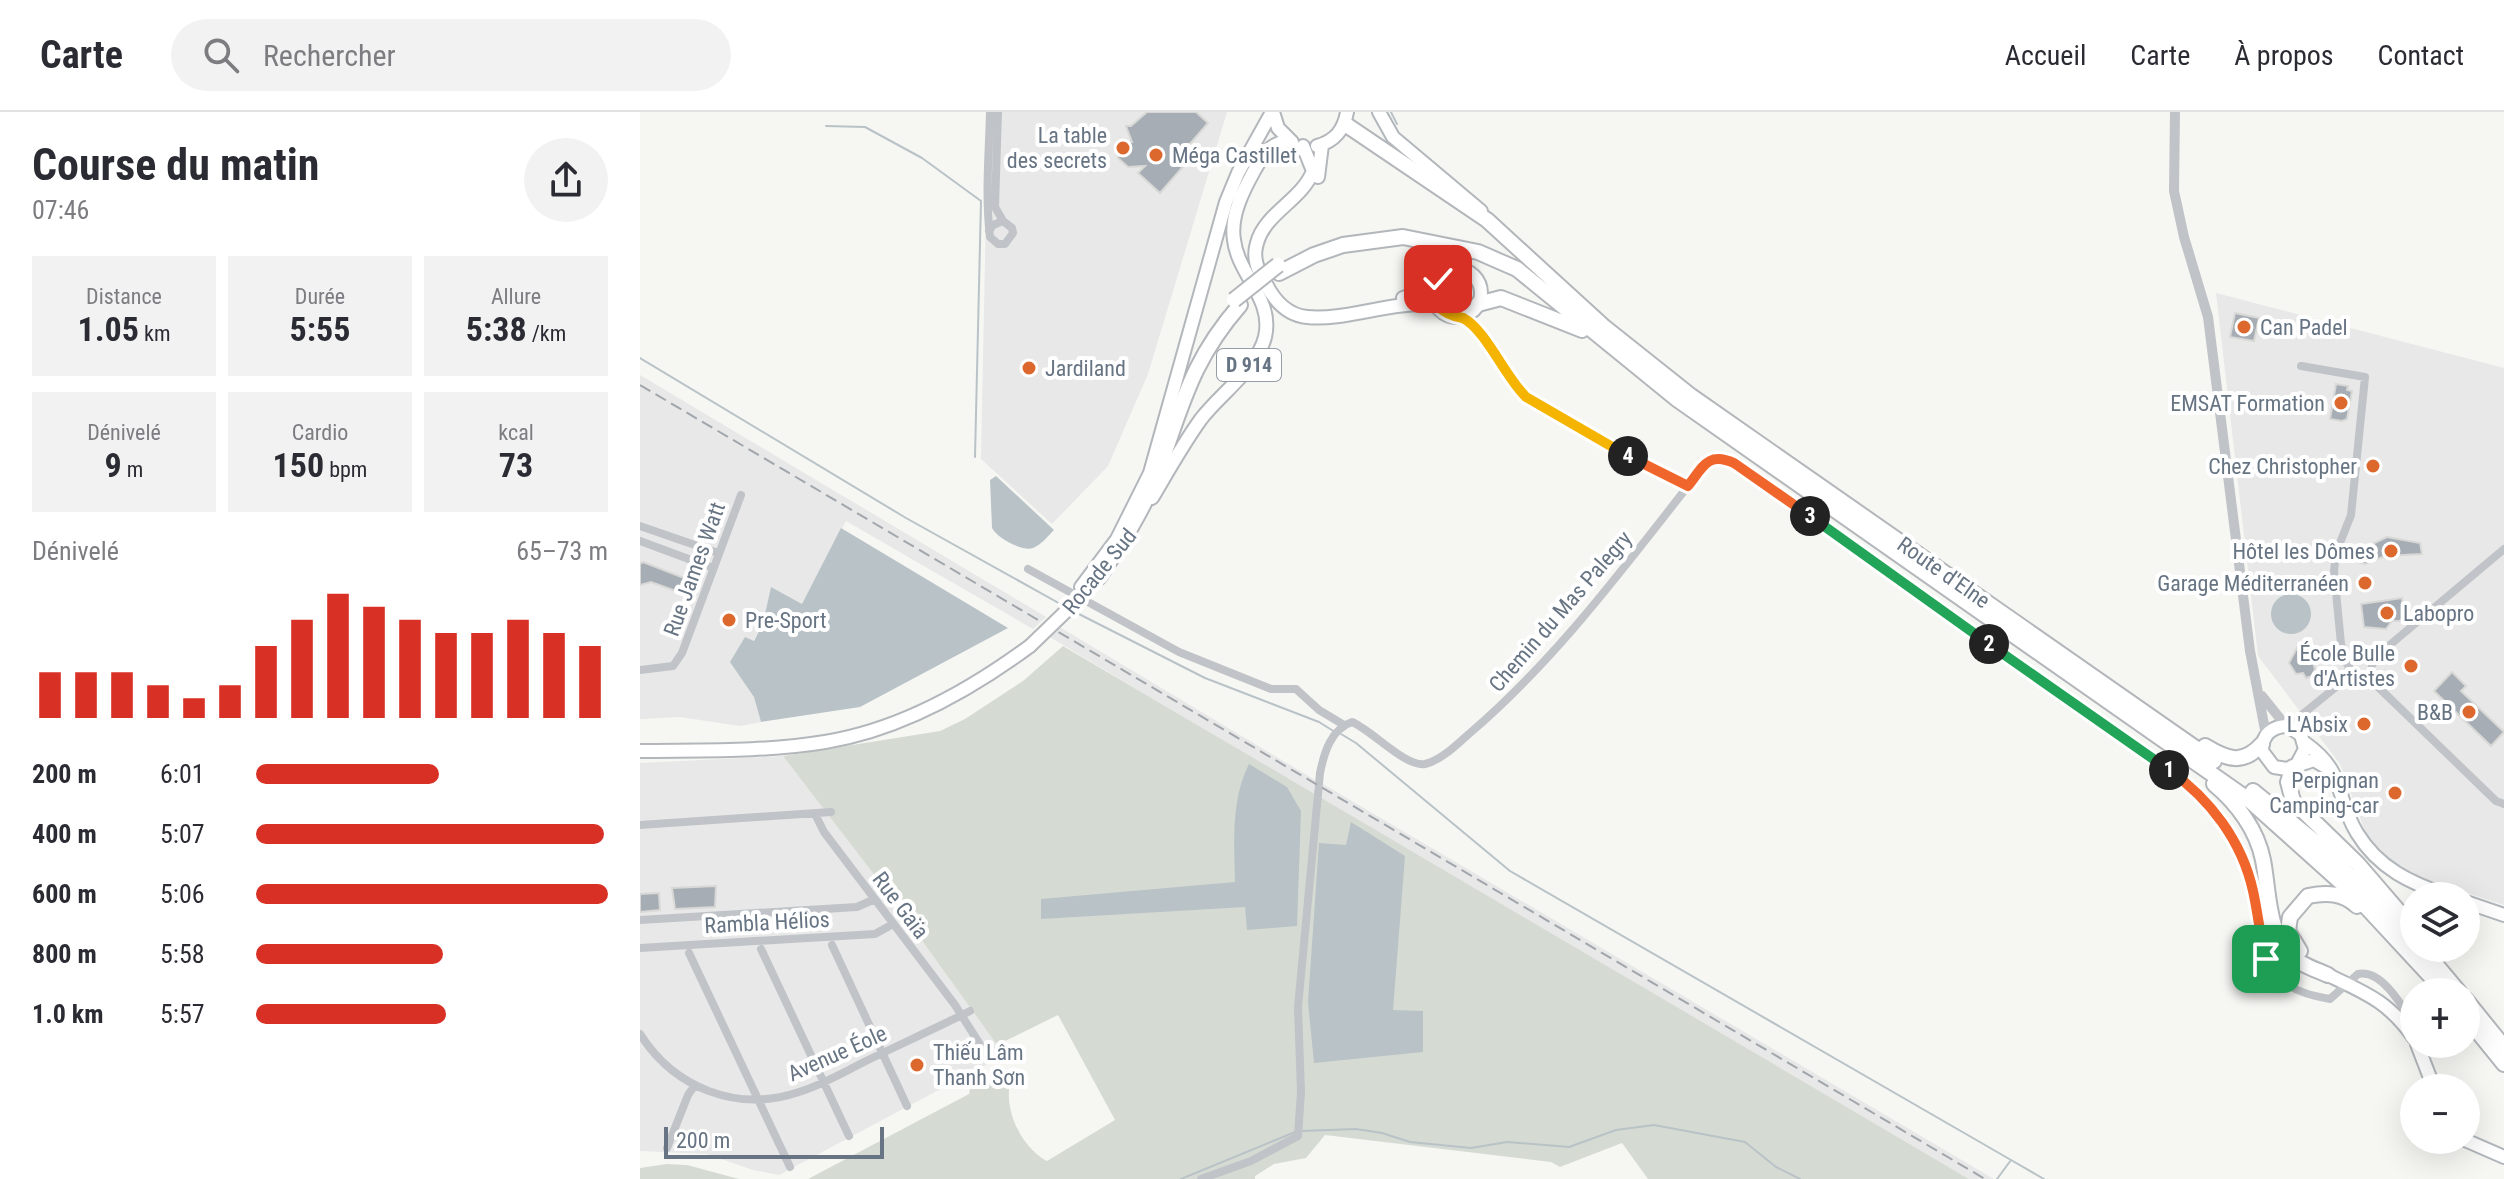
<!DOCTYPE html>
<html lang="fr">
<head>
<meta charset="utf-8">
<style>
  body { margin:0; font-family:"Roboto Condensed",sans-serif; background:#f2f2f3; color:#2b2b33; height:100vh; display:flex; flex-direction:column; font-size:30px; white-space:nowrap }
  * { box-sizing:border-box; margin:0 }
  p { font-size:26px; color:#7c7c81 }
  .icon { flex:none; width:44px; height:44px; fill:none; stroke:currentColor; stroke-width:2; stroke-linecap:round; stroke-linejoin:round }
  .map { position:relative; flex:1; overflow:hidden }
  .side { display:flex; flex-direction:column; background:#fff; width:640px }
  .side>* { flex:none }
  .controls { position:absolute; left:1760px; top:770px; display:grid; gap:16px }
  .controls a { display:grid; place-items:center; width:80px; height:80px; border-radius:50%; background:#fff; box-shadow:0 8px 32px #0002; font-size:40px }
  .scale { position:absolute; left:24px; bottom:20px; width:220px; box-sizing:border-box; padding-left:8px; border:4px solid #677483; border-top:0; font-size:22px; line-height:28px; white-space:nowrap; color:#677483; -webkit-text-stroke:6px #fff; paint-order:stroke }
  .pin { position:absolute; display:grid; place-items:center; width:68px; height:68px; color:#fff; margin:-34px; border-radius:16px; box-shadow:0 4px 12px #0006 }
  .km { position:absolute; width:40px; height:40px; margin:-20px; border-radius:50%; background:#222; color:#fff; font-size:22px; line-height:40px; text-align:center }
  .round { display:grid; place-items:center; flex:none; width:84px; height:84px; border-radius:42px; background:#f2f2f3 }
  .overview { display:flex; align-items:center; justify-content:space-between; height:136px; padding:0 32px }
  h1 { font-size:44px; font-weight:700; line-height:60px }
  .stats { display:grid; grid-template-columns:repeat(3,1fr); gap:12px; height:136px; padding:8px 32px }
  .stats div { display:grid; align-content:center; border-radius:0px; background:#f2f2f3; text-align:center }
  .stats b { font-size:34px; font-weight:700 }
  .stats small { font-size:22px; font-weight:400 }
  .stats p { font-size:22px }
  .chart { height:224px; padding:16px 32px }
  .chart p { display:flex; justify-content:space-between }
  .chart svg { width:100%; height:144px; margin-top:8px; stroke:#d93025; stroke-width:6 }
  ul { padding:0 32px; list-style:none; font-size:26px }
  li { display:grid; grid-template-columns:128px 96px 1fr; align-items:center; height:60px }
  li i { height:20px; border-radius:10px; background:#d93025 }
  header { display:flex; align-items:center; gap:48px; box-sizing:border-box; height:112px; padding:0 40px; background:#fff; border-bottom:2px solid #e1e1e2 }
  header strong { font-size:38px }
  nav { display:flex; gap:44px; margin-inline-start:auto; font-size:28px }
  .search { width:560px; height:72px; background:#f2f2f3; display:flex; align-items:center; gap:20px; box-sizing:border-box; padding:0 28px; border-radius:44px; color:#7c7c81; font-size:30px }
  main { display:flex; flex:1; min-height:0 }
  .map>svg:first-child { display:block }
  .built { fill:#e7e8e7 }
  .green { fill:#d5dbd3 }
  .water { fill:#b9c2c7 }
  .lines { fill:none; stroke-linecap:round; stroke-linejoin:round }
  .stream { stroke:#b9c2c7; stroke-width:2 }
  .building { fill:#a6adb4; stroke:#d8d8d6; stroke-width:2 }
  .secondary-casing { stroke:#b2b7bc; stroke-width:16 }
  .primary-casing { stroke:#b3b7bb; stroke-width:16 }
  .trunk-casing { stroke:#b3b6ba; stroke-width:18 }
  .minor { stroke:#c0c3c7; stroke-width:8 }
  .tertiary { stroke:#c0c3c7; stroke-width:10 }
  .secondary { stroke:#fff; stroke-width:12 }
  .primary { stroke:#fff; stroke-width:12 }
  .trunk { stroke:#fff; stroke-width:14 }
  .rail { stroke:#a1a6ac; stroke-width:2; stroke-dasharray:12 6; stroke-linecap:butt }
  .primary-bridge-casing { stroke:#b3b7bb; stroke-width:16; stroke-linecap:butt }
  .trunk-bridge-casing { stroke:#b3b6ba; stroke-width:18; stroke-linecap:butt }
  .primary-bridge { stroke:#fff; stroke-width:12 }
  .trunk-bridge { stroke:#fff; stroke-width:14 }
  .split-1-casing { stroke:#fff; stroke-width:16 }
  .split-2-casing { stroke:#fff; stroke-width:16 }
  .split-3-casing { stroke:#fff; stroke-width:16 }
  .split-4-casing { stroke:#fff; stroke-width:16 }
  .split-5-casing { stroke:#fff; stroke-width:16 }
  .split-6-casing { stroke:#fff; stroke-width:16 }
  .split-1 { stroke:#f0652b; stroke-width:10 }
  .split-2 { stroke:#22a559; stroke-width:10 }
  .split-3 { stroke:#22a559; stroke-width:10 }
  .split-4 { stroke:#f0652b; stroke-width:10 }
  .split-5 { stroke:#f5b400; stroke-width:10 }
  .split-6 { stroke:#f5b400; stroke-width:10 }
  .poi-dot { fill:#dd682d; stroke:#fff; stroke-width:3 }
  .labels { text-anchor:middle; stroke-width:8; stroke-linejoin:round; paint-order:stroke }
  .shield { fill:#fff; stroke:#959ea8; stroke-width:2 }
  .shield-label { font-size:20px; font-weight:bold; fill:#677483 }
  .poi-label { font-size:22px; fill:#677483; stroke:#fff; text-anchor:end }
  .street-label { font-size:22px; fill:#677483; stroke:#fff }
</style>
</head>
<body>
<header>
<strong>Carte</strong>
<div class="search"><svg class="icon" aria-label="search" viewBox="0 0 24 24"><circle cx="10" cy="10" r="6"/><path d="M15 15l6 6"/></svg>Rechercher</div>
<nav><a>Accueil</a><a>Carte</a><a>À propos</a><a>Contact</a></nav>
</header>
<main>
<section class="side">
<div class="overview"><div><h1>Course du matin</h1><p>07:46</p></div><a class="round"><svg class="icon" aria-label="share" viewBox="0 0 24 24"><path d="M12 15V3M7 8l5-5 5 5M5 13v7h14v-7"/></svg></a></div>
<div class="stats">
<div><p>Distance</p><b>1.05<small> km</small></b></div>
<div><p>Durée</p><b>5:55</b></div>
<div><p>Allure</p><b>5:38<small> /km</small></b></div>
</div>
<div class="stats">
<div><p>Dénivelé</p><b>9<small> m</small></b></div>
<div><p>Cardio</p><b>150<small> bpm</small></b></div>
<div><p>kcal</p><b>73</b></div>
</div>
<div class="chart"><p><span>Dénivelé</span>65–73 m</p>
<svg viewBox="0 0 160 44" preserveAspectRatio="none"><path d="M5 44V30M15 44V30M25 44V30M35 44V34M45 44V38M55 44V34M65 44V22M75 44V14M85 44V6M95 44V10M105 44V14M115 44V18M125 44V18M135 44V14M145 44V18M155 44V22"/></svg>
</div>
<ul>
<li><b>200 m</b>6:01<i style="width:52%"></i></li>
<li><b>400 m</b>5:07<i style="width:99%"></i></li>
<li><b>600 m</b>5:06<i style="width:100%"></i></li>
<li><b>800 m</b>5:58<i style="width:53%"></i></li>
<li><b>1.0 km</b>5:57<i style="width:54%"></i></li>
</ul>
</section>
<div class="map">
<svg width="1864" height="1067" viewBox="0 0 1864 1067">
  <rect width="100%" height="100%" fill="#f6f7f3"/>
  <!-- built -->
  <path class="built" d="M348,0h239l-79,262 -40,92 -56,58 -71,-65z
    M1576,181l288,75v537l-99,-32 -25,-19 -15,-23 -25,-67 -82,-108z
    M0,263l406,242 -13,12 -187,-108 -44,83 -31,-17 -8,36 -10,18 1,55 7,26 -21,4 -60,-9 -40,2z
    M418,514l257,154 -1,15 -266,-159z
    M143,644l99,129 115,160 -2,15 -216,115 -26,-5 -46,-16 -67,-3v-388z
    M683,672l671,395h-25l-648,-379z"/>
  <!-- green -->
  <path class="green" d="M423,534l906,533h-321l-26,-36 -62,24 -9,-5 -226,-27 -19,23 -32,6 -19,12v3h-447l161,-85 2,-9 28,-10 11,8c-6,28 12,65 37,78l68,-41 -57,-105 -61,30 -115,-160 -99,-129 157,-25 25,-12 58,-38z
    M27,1052l20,1 52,14h-99v-11z"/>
  <!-- water -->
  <path class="water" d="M356,364l58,54c-6,6 -13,15 -21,18 -11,4 -37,-11 -41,-20l-2,-48z
    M201,416l167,100 -148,79 -99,15 -7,-25 -24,-35 15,-25 9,4 9,-18 8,-36 31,17z
    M1631 502a20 20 0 1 1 40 0a20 20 0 1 1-40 0Z
    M609,652l38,23 14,24 -4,115 -50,4 -2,-23 -204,12v-20l194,-17c-1,-39 -4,-83 14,-118z
    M711,710l54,34 -12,154 30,1v41l-109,11 -6,-61 11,-159 27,2z"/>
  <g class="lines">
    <!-- stream -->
    <path class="stream" d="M751,0l6,12
      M186,14l39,1 57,31 59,43 -6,256
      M0,246l266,160 158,88
      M433,499l132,67 114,44 16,10
      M701,622l15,9 154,128 501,289
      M661,1019l55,-2 26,4 28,9 61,6 36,-6 62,5 47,-17 38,-5 91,17 31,25 24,12
      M541,1067l114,-47
      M1357,1067l14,-19 33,19"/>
  </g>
  <!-- building -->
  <path class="building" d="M507,0h49l12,11 -19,22 7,7 -36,41 -22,-20 7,-7 -17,1 -10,-9v-16h14l-6,-16h5z
    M1595,201l24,5 -5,23 -24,-4z
    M1696,272l12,2 -1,4 5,1 -5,28 -5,2 -12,-2z
    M1747,425l33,6 2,11 -37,2 -20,8 -7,-2v-11z
    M3,450l41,16 -2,6 -6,7 -25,-9 -11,3v-21z
    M1762,486l1,9 4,-1 4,5 -11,10h-8l-6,8 -22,-2 -3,-23z
    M1667,533l8,24 -3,7 -6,2 -3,-5 -7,1 -7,-11 9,-17z
    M1812,560l14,14 -5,5 43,41 -13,14 -57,-55z
    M76,774l-1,21 -40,2 -3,-21z
    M19,781l1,17 -20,2v-18z"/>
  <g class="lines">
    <!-- secondary casing -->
    <g class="secondary-casing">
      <path id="secondary" d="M739,0l14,25 88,74
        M1665,631c42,30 29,52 52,90 22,36 54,50 91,63
        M1657,652l8,-15 -4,-14 -13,-9c-16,0 -26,8 -26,25l12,16 13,2 27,-9 13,8
        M1826,790l38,13
        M1688,863c38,18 61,27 86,63
        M1777,932l17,44
        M1825,1028l39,17"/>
    </g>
    <!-- primary casing -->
    <g class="primary-casing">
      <path id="primary" d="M633,0l5,16 14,14
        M663,34l10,25c-11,29 -48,42 -56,72 -5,16 1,27 9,41 8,16 21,31 41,33 41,4 84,-17 129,-12
        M677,34c18,-5 27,-16 30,-34
        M678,65l4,-32
        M793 181a24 24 0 1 1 48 0a24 24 0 1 1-48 0Z
        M763,186l31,-11
        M512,386c16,-27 31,-54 49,-79 19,-25 56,-50 64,-82 9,-38 -27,-62 -31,-97 -4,-24 9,-49 20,-69 9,-16 17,-29 35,-30
        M441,475l36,-48 33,-66 76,-271 12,-29 34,-61
        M0,639c62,-1 124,1 185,-9 75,-12 144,-51 205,-96"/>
    </g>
    <!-- trunk casing -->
    <g class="trunk-casing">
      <path id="trunk" d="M705,12l142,96 116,106 88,70 523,365
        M639,161l35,-18 29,-10 60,-8 75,15 39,17 161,131 571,400 106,95 90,97
        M838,192l23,-6 81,32
        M459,465c19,-29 39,-58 53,-91 29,-72 34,-119 88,-181
        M1565,634c23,14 38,19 57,-2
        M1653,655l-5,15 5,19 65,63 43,50
        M1574,672c23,19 43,46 49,76 6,31 4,70 27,94 10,11 25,15 38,21
        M1613,679l66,54 95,95
        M1782,836l37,44
        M1660,839l-12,-20 2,-14 18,-21c19,-4 35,-3 49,10
        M1826,888l38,47
        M1826,905l38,47"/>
    </g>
    <!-- minor -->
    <path class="minor" d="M358,0l-3,95 8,14
      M349,119l4,-6 10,-4 9,7 1,5 -8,11h-7l-8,-7c-5,-41 -1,-84 0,-125
      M820,205c26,13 44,59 66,80l131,75 31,14
      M1661,254l64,11 -14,138 -15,38 -2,18 7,73 6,20
      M0,414l78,27
      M0,429l73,27
      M388,457l151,83 92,37h25l23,21 25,15
      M1732,553l7,-11 125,-105
      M0,558l33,-4 9,-13 59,-158
      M1731,560l5,13
      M1708,561l8,7 20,5 120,116 8,3
      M1648,614l53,-43 7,-10 2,-15 6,-3 23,-1
      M175,702l9,18 131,173 33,52
      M0,713l191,-13
      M0,808l217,-13 18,-8
      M192,833l75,161
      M0,836l235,-14 18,-10
      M121,837l88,187
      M49,841l101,214
      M0,922c34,54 97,79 159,58 23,-7 45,-20 67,-31 35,-17 70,-33 104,-50
      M27,1036l21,-53 7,-10
      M561,1067l50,-18 47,-25 3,-44 -3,-85 22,-234c4,-20 11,-44 32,-51 21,9 53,45 73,42 17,-4 32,-20 45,-31 90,-77 160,-174 233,-266l12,-9 19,5 461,326c26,27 46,60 56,96 18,61 -1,101 79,114l28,-25c24,-5 45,33 56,51"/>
    <!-- tertiary -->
    <path class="tertiary" d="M1535,0l-1,79 10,46 24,80 42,334 16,84
      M1622,584l24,30"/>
    <!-- secondary -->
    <use href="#secondary" class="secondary"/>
    <!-- primary -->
    <use href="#primary" class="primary"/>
    <!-- trunk -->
    <use href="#trunk" class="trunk"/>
    <!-- rail -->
    <path class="rail" d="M0,273l1345,794"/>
    <!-- primary-bridge casing -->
    <g class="primary-bridge-casing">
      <path id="primary-bridge" d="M390,534l57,-55"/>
    </g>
    <!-- trunk-bridge casing -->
    <g class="trunk-bridge-casing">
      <path id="trunk-bridge" d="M594,188l44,-35"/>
    </g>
    <!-- primary-bridge -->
    <use href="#primary-bridge" class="primary-bridge"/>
    <!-- trunk-bridge -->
    <use href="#trunk-bridge" class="trunk-bridge"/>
  </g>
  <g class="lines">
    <!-- split-1 casing -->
    <g class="split-1-casing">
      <path id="split-1" d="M1529,658c41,29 73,71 84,121 5,22 7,46 13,68"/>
    </g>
    <!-- split-2 casing -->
    <g class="split-2-casing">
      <path id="split-2" d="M1349,532l180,126"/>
    </g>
    <!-- split-3 casing -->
    <g class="split-3-casing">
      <path id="split-3" d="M1170,404l179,128"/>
    </g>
    <!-- split-4 casing -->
    <g class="split-4-casing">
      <path id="split-4" d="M988,344l60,30c15,-19 20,-35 46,-23l76,53"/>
    </g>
    <!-- split-5 casing -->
    <g class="split-5-casing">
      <path id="split-5" d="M823,206c23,12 42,59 63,79l102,59"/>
    </g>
    <!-- split-6 casing -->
    <g class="split-6-casing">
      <path id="split-6" d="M798,167c-11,23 3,35 25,39"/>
    </g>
    <!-- split-1 -->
    <use href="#split-1" class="split-1"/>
    <!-- split-2 -->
    <use href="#split-2" class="split-2"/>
    <!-- split-3 -->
    <use href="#split-3" class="split-3"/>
    <!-- split-4 -->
    <use href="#split-4" class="split-4"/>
    <!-- split-5 -->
    <use href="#split-5" class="split-5"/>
    <!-- split-6 -->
    <use href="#split-6" class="split-6"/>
  </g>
  <!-- markers -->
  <g class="poi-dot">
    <circle cx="483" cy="36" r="8"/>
    <circle cx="516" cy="43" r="8"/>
    <circle cx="1604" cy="215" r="8"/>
    <circle cx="389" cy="256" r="8"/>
    <circle cx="1701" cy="291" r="8"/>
    <circle cx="1733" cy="354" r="8"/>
    <circle cx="1751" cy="439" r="8"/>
    <circle cx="1725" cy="471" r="8"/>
    <circle cx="1747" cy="501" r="8"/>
    <circle cx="89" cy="508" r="8"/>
    <circle cx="1771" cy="554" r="8"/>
    <circle cx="1829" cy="600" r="8"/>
    <circle cx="1724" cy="612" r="8"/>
    <circle cx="1755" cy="681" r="8"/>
    <circle cx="277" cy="953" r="8"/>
  </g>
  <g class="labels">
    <!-- shield labels -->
    <rect class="shield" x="577" y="237" width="64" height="32" rx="6"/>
    <g class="shield-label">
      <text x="609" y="260">D 914</text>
    </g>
    <!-- poi labels -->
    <g class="poi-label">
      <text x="467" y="31">La table<tspan x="467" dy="25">des secrets</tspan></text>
      <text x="532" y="51" text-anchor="start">Méga Castillet</text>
      <text x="1620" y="223" text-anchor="start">Can Padel</text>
      <text x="405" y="264" text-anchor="start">Jardiland</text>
      <text x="1685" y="299">EMSAT Formation</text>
      <text x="1717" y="362">Chez Christopher</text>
      <text x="1735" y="447">Hôtel les Dômes</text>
      <text x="1709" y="479">Garage Méditerranéen</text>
      <text x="1763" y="509" text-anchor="start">Labopro</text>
      <text x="105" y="516" text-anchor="start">Pre-Sport</text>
      <text x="1755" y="549">École Bulle<tspan x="1755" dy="25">d'Artistes</tspan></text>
      <text x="1813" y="608">B&amp;B</text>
      <text x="1708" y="620">L'Absix</text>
      <text x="1739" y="676">Perpignan<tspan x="1739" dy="25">Camping-car</tspan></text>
      <text x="293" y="948" text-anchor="start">Thiếu Lâm<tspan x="293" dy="25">Thanh Sơn</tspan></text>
    </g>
    <!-- street labels -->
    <g class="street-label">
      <text transform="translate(54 457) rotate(-70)" y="8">Rue James Watt</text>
      <text transform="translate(459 459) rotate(-51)" y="8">Rocade Sud</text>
      <text transform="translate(1304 460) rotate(35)" y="8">Route d'Elne</text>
      <text transform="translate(920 499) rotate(-49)" y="8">Chemin du Mas Palegry</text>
      <text transform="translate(261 793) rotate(53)" y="8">Rue Gaïa</text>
      <text transform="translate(127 810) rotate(-3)" y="8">Rambla Hélios</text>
      <text transform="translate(197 941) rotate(-24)" y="8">Avenue Éole</text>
    </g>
  </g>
</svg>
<div class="controls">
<a><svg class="icon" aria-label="layers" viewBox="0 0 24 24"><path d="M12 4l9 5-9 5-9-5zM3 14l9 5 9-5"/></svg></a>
<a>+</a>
<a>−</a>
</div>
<div class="scale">200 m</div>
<div class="pin" style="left:1626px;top:847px;background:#1e9e55"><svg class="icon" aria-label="arrive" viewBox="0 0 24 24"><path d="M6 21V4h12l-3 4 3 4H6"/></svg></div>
<div class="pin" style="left:798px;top:167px;background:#d93025"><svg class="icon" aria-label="check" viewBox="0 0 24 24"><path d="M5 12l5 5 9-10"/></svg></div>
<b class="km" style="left:1529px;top:658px">1</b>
<b class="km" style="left:1349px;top:532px">2</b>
<b class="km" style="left:1170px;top:404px">3</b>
<b class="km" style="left:988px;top:344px">4</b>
</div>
</main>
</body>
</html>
